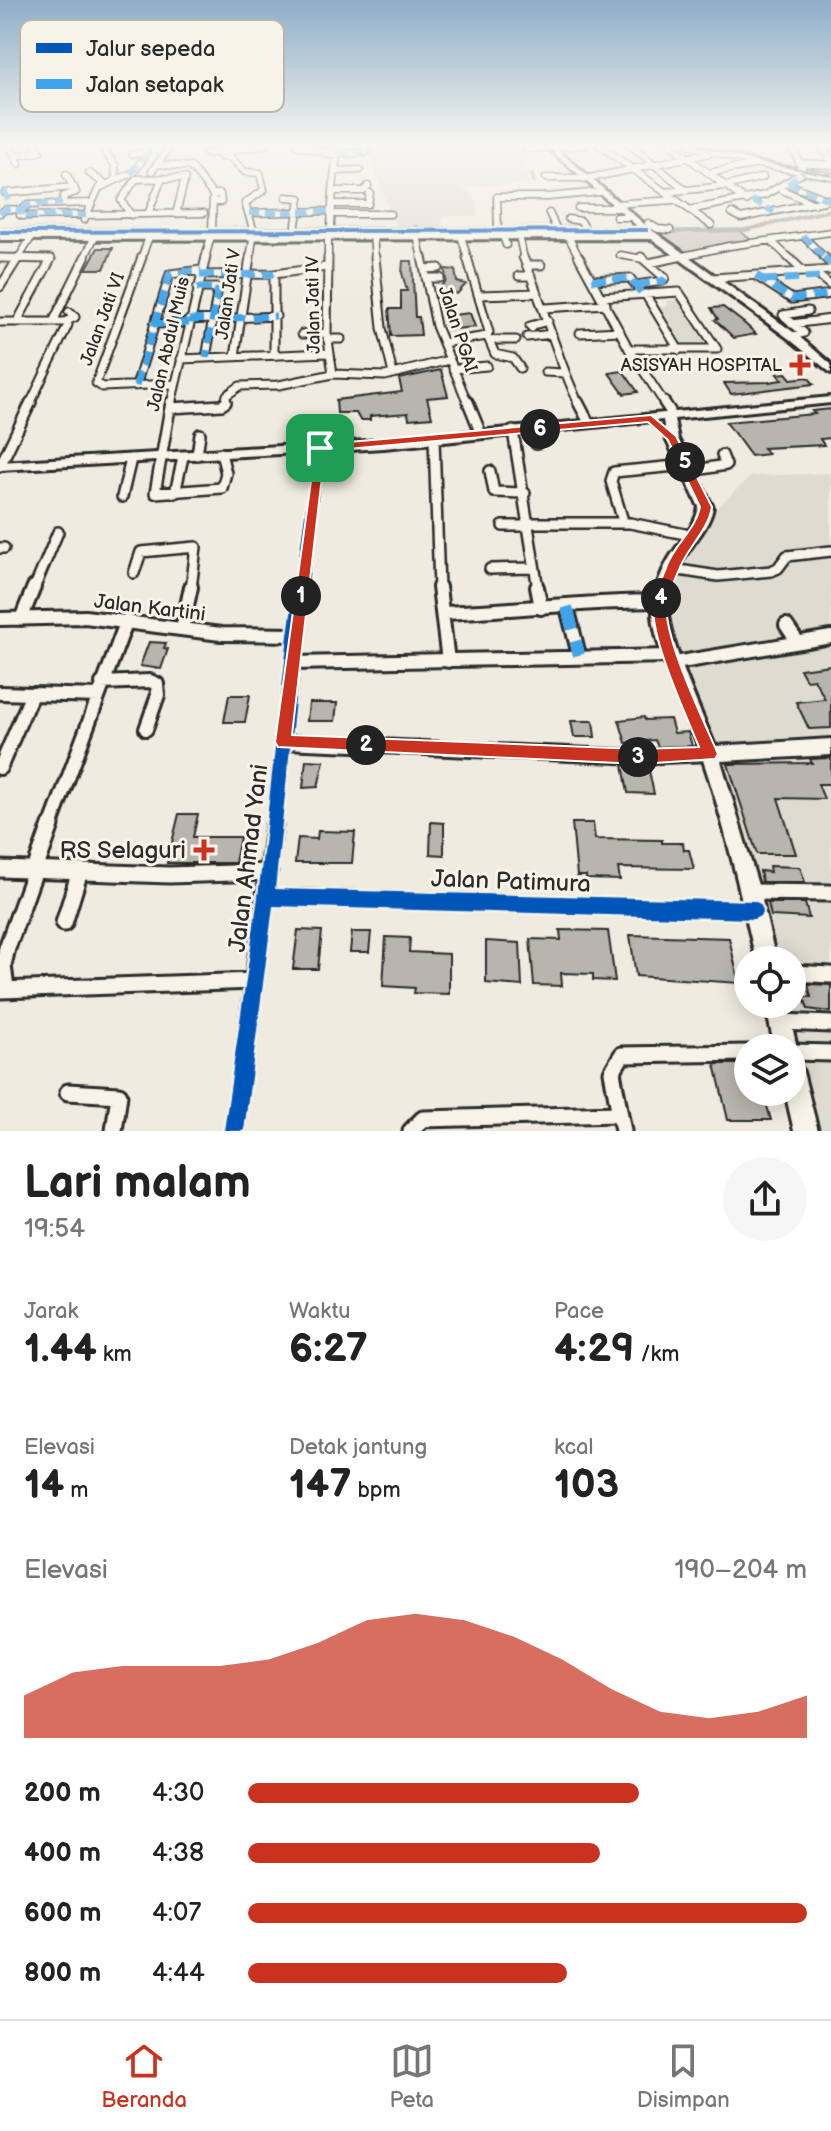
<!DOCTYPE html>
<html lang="id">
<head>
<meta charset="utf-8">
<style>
  body { margin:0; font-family:"Balsamiq Sans",sans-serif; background:#f6f6f6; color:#222; height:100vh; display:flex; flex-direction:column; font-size:30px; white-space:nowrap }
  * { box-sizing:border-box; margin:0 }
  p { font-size:26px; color:#767676 }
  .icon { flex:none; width:44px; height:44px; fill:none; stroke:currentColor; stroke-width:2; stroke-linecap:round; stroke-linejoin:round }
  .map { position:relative; height:1131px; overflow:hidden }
  .sheet { display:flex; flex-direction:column; background:#fff; flex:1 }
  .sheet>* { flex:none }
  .fabs { position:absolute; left:734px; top:946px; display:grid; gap:16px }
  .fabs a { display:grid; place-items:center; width:72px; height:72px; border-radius:50%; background:#fff; box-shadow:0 4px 20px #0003; font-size:40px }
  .pin { position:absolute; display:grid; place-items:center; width:68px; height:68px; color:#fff; margin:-34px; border-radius:16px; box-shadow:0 4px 12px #0006 }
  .km { position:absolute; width:40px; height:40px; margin:-20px; border-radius:50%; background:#222; color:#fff; font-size:22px; line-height:40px; text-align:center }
  .round { display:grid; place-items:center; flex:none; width:84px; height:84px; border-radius:42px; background:#f6f6f6 }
  .summary { display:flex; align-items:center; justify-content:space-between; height:136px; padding:0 24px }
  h1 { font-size:44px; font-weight:700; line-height:60px }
  .metrics { display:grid; grid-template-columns:repeat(3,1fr); gap:12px; height:136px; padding:8px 24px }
  .metrics div { display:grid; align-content:center }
  .metrics b { font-size:40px; font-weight:700 }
  .metrics small { font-size:22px; font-weight:400 }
  .metrics p { font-size:22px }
  .chart { height:224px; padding:16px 24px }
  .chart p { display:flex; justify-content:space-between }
  .chart svg { width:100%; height:144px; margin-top:8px; fill:#c8321e; opacity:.7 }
  ul { padding:0 24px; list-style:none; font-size:26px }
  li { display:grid; grid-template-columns:128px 96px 1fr; align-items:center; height:60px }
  li i { height:20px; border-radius:10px; background:#c8321e }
  .tab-bar { display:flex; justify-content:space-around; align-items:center; height:112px; border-top:2px solid #e0e0e0; background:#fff; font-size:22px; color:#767676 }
  .tab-bar a { display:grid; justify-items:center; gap:4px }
  .tab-bar .active { color:#c8321e }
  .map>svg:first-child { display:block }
  .built { fill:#dedbd1 }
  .green { fill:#cfcbc2; stroke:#7d7b76; stroke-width:2 }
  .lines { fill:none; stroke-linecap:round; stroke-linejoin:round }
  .canal { stroke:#a4a29a; stroke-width:4 }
  .building { fill:#b8b5ae; stroke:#2b2b2b; stroke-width:2 }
  .minor-far4-casing { stroke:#2b2b2b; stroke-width:9 }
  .minor-far3-casing { stroke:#2b2b2b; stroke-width:11 }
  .minor-far2-casing { stroke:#2b2b2b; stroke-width:14 }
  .minor-far1-casing { stroke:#2b2b2b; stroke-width:18 }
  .minor-casing { stroke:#2b2b2b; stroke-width:21 }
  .major-casing { stroke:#2b2b2b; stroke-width:6 }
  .minor-far4 { stroke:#f7f3e8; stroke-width:6 }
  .minor-far3 { stroke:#f7f3e8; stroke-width:7 }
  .minor-far2 { stroke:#f7f3e8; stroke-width:9 }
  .minor-far1 { stroke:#f7f3e8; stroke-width:12 }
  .minor { stroke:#f7f3e8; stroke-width:15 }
  .major { fill:#f7f3e8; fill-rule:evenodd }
  .rail { stroke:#2b2b2b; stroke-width:2 }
  .quiet-far2 { stroke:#3ea3eb; stroke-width:6; stroke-dasharray:11 6; stroke-linecap:butt }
  .quiet-far1 { stroke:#3ea3eb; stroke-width:7; stroke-dasharray:14 7; stroke-linecap:butt }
  .quiet { stroke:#3ea3eb; stroke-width:12; stroke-dasharray:23 12; stroke-linecap:butt }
  .cycleway-casing { stroke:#f7f3e8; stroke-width:5 }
  .cycleway { fill:#0057b8; fill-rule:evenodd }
  .route { fill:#c8321e; stroke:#fff; stroke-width:2; fill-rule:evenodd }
  .poi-dot { fill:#c8321e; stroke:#f7f3e8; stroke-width:3 }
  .labels { text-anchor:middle; stroke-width:6; stroke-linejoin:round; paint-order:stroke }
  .far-street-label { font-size:18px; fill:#2b2b2b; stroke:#f7f3e8 }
  .far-poi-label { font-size:18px; fill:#2b2b2b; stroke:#f7f3e8; text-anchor:end }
  .street-label { font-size:20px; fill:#2b2b2b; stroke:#f7f3e8 }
  .near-poi-label { font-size:24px; fill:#2b2b2b; stroke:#f7f3e8; text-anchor:end }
  .near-street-label { font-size:24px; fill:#2b2b2b; stroke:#f7f3e8 }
  .key { fill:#f7f3e8; stroke:#bab7af; stroke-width:2 }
  .key-label { font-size:22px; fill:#2b2b2b }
</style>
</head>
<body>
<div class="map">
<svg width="831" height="1131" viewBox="0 0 831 1131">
  <rect width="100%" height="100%" fill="#efebe0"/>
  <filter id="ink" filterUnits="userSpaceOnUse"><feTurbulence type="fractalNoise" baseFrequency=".0125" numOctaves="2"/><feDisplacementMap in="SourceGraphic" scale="16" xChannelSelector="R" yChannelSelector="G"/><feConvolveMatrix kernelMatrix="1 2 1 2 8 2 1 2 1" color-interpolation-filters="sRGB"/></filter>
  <g filter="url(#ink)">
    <!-- built -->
    <path class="built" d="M366,145h152l14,8 -6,6 1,21 6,3 -70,4 13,13 1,16h-35v13h-42l-8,-10z
      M667,300h15l28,47 -28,2 -26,-41 10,-1z
      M831,473v658h-17l-33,-127h11v-44h-22l-56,-217 -51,-135 26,-66 30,-36 32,-30z"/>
    <!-- green -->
    <path class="green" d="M739,230l12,10 -70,14 -25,-21z"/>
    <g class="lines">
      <!-- canal -->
      <path class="canal" d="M532,175l2,7
        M645,232l100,-2 86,-20"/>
    </g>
    <!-- building -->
    <path class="building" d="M98,248h15l-9,21h-18z
      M403,261h9l3,56h4l2,18 -30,1 -2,-27h12v-18h6l-5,-18z
      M445,269l10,1 2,12 9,2 -9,10 -19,-5 8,-8z
      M723,307l21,16 12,11 -22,4 -19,-18 3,-1 -7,-11z
      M470,313l5,14 -28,3 -5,-14z
      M441,370l7,26 -21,2 5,19 -23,2 -1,-6 -38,3v4h-10l-4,-7h-19l-1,-13 66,-8 -3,-13z
      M623,371l15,21 -14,2 -15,-21z
      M786,373l5,6 17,-2 6,7 -83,10 -7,-11 45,-1 13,-2 -5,-6z
      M831,409v29l-11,1 4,6 -61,3 5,6 -17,2 -25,-34 89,-8 -3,-3z
      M149,642l17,1 -2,5 4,1 -7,20 -21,-3z
      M831,665v63l-22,1 -13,-27 29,-3 -11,-20 -8,1 -6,-11z
      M229,695h21l-5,27h-21z
      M309,703h28l-2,18h-28z
      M644,717l1,3 25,-1 4,14 14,-1 4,14 -34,1 -3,-7 -29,3 -7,-23z
      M571,721h22l2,16h-21z
      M831,758v26h-13l6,15 -46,-1 18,56h-39l-29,-90 84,-1 -2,-4z
      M306,760l18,1 -6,26 -15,1z
      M623,765l25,1 6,28 -26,-1z
      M179,814h19l-5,23h47l-5,26h-68z
      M431,822l13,1v32l-14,-1z
      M572,823h21l2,16 67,1v3h21l1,7h5l5,19 -76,-1 2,12 -34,-1v-3h-9z
      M318,831l37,1 -3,31h-57l3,-25 19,1z
      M769,866l31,1 5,15h-43l-2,-11 10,1z
      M768,903h37l4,15 -38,-2z
      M298,930l24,1 -4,38h-25z
      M560,930l48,1 7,50 -22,-1v-6l-32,-1 1,13 -28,-1 -4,-46 31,1z
      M352,932h19l-2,20h-19z
      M630,935l99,3 10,45 -103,-7z
      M386,937l24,1 -1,14 40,2v40l-35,-1 1,-5 -32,-2z
      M486,941l34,2 2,43 -36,-3z
      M808,984l23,1v27l-23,-3 -4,-12h7z
      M715,1064h33v28h15l8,28h-43z"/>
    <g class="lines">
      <!-- minor-far4 casing -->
      <g class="minor-far4-casing">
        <path id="minor-far4" d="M9,145l10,19
          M297,145l33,9
          M358,145l-26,2 -2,7 36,-1 -2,-8
          M599,145l112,80
          M630,145l56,45 -21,2
          M671,145l75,56
          M690,145l68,19 73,12
          M791,145l11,23
          M821,145l10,16
          M102,148l13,17 1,14
          M527,149l58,-4
          M217,152l4,5h9l15,15 15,1 4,17 -19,13 9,29 -4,27
          M132,154l15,-2
          M206,154l60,-9
          M16,156l24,-4 -4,-7
          M799,163l32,2
          M157,164l34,3 22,28 -1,37 -7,27
          M152,171l15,-20
          M336,171l24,-1
          M89,173l16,11
          M708,173l45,-8
          M546,178h38
          M585,179l125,-26
          M788,184l43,17
          M780,189l34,15
          M686,190l40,-4 37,-9
          M334,191h30l4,-5
          M5,193l69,-6
          M212,194h8l1,8h-8
          M286,197l14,1 -5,33
          M62,203l2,-7 12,-4 -10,-18
          M332,204h36l2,-11
          M614,204l60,-4
          M578,208h41
          M22,210l5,-5 63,-2
          M689,210l76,-15 39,-23
          M0,213l6,-4 16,1 -2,5 3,1 181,-3
          M249,213l82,-2
          M549,213l8,17
          M732,213l9,5 88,-18
          M148,214l14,-36
          M331,214h59
          M131,215l-10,-15 15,-21 49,-1 -9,36
          M616,217h15
          M568,219l13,2 5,9
          M84,220l15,-32 35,-16 13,-19 -4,-8
          M648,223l10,6 12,1
          M416,230l6,29
          M498,230l-1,-33h51l52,-5
          M331,231c0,-13 3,-69 7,-76
          M0,232l645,-2
          M373,236l2,23
          M461,236l7,23
          M503,236l3,9
          M519,236l5,23
          M568,236l12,23
          M803,236l23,23
          M770,240l20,19
          M620,255l23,4
          M0,258l41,1
          M18,259l13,-21
          M84,259l10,-21
          M141,259l8,-22
          M328,259v-23
          M669,259l60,-13 102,-14"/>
      </g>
      <!-- minor-far3 casing -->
      <g class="minor-far3-casing">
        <path id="minor-far3" d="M142,257l-46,126 6,4 72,-3
          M328,257l-1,76 6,41
          M375,257l7,71 11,46
          M422,257l14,69 32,78
          M523,257c21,48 33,100 56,147
          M579,257l50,92 36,55
          M788,257l16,15
          M824,257l7,7
          M0,258l51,1 -34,63
          M649,263l29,-6
          M527,265h14
          M425,269l14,-1
          M814,272l17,14
          M274,274v80
          M200,275l74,-1 53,-7
          M519,276h12
          M756,276l36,23 39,-5
          M426,278h14
          M713,278l118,-8
          M592,280l38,-2 9,12
          M636,285l27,-4 2,-3 -24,-21
          M0,287l19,-30
          M197,288h21l-12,70
          M645,294l34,56
          M479,295l59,-2
          M601,297l78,-5 38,57h-88
          M545,308l61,-4
          M54,320l31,-63
          M189,320l87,-4
          M0,322h65l10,-5 -6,-5
          M154,324l35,-1
          M792,324l39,-5
          M532,328l-2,-2 18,-5
          M580,333l40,-2
          M302,334l25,-1
          M487,336l2,4h27
          M792,336l12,-3 -21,-18 25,-4
          M527,337l25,-3
          M327,339h14
          M489,340l6,14 18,4 7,10
          M443,343l44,-7 2,-4 -22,-75
          M235,356l15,-99
          M181,359l147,-6
          M453,369l34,-3
          M545,372l19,1
          M136,386l34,-112 31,-4
          M30,404l38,-79 -3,-3
          M171,404l35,-147
          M225,404l2,-9 13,-9 39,-1 54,-11 52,2 64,-16"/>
      </g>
      <!-- minor-far2 casing -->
      <g class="minor-far2-casing">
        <path id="minor-far2" d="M171,402l-16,91 67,-5 4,-15 -5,-20
          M468,402l11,27
          M578,402l10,19
          M664,402l6,9
          M170,408l52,-3 4,-3
          M532,430l4,14
          M513,431l25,158
          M434,438l5,151
          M197,455l3,-21
          M0,466l31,-64
          M490,471l4,21 31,1
          M690,471l36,-6 -4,-10
          M175,493l8,-36
          M122,497l9,-38
          M623,521l-12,-40 3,-9 72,-7
          M526,523h104l60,12
          M503,526h24
          M0,548h4
          M490,569l43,-1
          M672,569l46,7 53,-5 7,-3 9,-12 44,-5
          M134,573l7,-21 55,-5 -5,42
          M34,589l24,-57
          M301,589l19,-146"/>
      </g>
      <!-- minor-far1 casing -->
      <g class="minor-far1-casing">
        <path id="minor-far1" d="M439,587l9,74
          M537,587l4,21
          M567,607l12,48
          M443,613c72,-3 145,-12 217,-12
          M0,619l85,-2 136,17 74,1
          M21,619l13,-32
          M786,625l11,16
          M182,629l9,-42
          M292,663l379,-7
          M675,663l156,-26
          M102,683l48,-2 7,3 1,11 -12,34
          M0,693l98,3
          M283,742l356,15 71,-3
          M0,768l32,-74
          M50,827l77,-207
          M274,827l27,-240"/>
      </g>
      <!-- minor casing -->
      <g class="minor-casing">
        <path id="minor" d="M0,869l169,6 100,-3
          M750,892l81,1
          M266,897l488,13
          M64,923l16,-52
          M792,973l39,2
          M6,988l-3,-23 4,-17 44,-123
          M1,990l254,-9
          M781,1022l50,2
          M792,1052l39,1
          M68,1092l51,3 -5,36
          M234,1131l40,-306
          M411,1131l12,-12 196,-5
          M623,1131l-11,-59 10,-17 126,-2"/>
      </g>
      <!-- major casing -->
      <g class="major-casing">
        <path id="major" d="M545,145h7l97,83 147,106 35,30v9l-43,-35 -136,-99 -652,1v-6l645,-1z
          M831,397v6l-157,16 4,20 35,68c-4,23 -24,38 -33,59 -4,11 -10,23 -12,34 -6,29 35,116 47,146l116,-7v16l-110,6 39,131 16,68h-20c-16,-69 -32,-139 -55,-206 -12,-38 -52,-112 -48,-150 1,-15 11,-38 19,-50 10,-15 24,-29 27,-47l-33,-68 -3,-19 -279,28 -384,22v-8l384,-22z
          M765,1004h22l10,44 -3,8 -2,1v-9h-17z
          M792,1061l8,3 3,8 15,59h-24l-9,-39h7z"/>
      </g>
      <!-- minor-far4 -->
      <use href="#minor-far4" class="minor-far4"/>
      <!-- minor-far3 -->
      <use href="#minor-far3" class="minor-far3"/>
      <!-- minor-far2 -->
      <use href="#minor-far2" class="minor-far2"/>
      <!-- minor-far1 -->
      <use href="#minor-far1" class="minor-far1"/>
      <!-- minor -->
      <use href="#minor" class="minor"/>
      <!-- major -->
      <use href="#major" class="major"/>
      <!-- rail -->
      <path class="rail" d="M697,145l59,16 75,14"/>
      <!-- quiet-far2 -->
      <path class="quiet-far2" d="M338,155l28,-2 -2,-8
        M131,174l16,-21 -4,-8
        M788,184l41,16
        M788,184l16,-12
        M4,190l5,11 -3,8
        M752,200l22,12
        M22,210l5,-5 35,-2
        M0,213l6,-4 16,1 -1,6 65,-1
        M249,213l82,-2
        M803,236l23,23"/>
      <!-- quiet-far1 -->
      <path class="quiet-far1" d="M824,257l7,7
        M200,275l74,-1
        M756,275l36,24 39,-5
        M592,280l38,-2 12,16
        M763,280l57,-3
        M636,285l27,-4 2,-3
        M197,288h21l-12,70
        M189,320l87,-4
        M154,324l35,-1
        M136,386l34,-112 31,-4"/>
      <!-- quiet -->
      <path class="quiet" d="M567,607l12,48"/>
      <!-- cycleway casing -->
      <g class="cycleway-casing">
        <path id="cycleway" d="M648,228v4h-3l-645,2v-4z
          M320,440l5,3 -23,192 -27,254 479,12 6,3 3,6 -3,6 -6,3 -481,-13 -29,225h-20l34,-234 30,-262 27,-192z"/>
      </g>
      <!-- cycleway -->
      <use href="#cycleway" class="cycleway"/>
    </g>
  </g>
  <!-- sky -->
  <linearGradient id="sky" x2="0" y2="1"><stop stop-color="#8dadc9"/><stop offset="0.48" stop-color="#f8f6f1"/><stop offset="1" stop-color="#f8f6f1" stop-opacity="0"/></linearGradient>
  <rect width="831" height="303" fill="url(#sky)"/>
  <!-- route -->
  <path class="route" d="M651,415l25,21 36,71c-4,24 -26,42 -34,65 -4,9 -9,20 -11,29 -6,33 37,120 51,153l-3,5 -76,5 -361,-17 -3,-5 41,-297zM648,422l20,18 32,67c-4,22 -25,37 -33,58 -4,12 -11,24 -13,35 -7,32 32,115 45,147l-60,2 -347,-14 33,-284z"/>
  <!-- markers -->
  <g class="poi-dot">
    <path d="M796 353h8v8h8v8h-8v8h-8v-8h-8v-8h8z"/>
    <path d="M200 838h8v8h8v8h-8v8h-8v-8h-8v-8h8z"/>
  </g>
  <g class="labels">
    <!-- far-street labels -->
    <g class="far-street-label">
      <text transform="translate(228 294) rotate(-82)" y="6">Jalan Jati V</text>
      <text transform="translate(313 305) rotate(-91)" y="6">Jalan Jati IV</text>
      <text transform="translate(102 319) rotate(-70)" y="6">Jalan Jati VI</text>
      <text transform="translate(458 329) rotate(72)" y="6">Jalan PGAI</text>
      <text transform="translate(168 344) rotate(-77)" y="6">Jalan Abdul Muis</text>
    </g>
    <!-- far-poi labels -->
    <g class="far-poi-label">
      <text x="782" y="371">ASISYAH HOSPITAL</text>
    </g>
    <!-- street labels -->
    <g class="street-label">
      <text transform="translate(150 607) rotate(7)" y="7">Jalan Kartini</text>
    </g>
    <!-- near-poi labels -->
    <g class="near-poi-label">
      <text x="186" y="858">RS Selaguri</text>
    </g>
    <!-- near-street labels -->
    <g class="near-street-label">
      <text transform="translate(248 858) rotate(-83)" y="8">Jalan Ahmad Yani</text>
      <text transform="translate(511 881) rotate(2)" y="8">Jalan Patimura</text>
    </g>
  </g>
  <!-- legend -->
  <rect x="20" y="20" width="264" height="92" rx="12" class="key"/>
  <rect x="36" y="43" width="36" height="10" fill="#0057b8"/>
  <rect x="36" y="79" width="36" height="10" fill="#3ea3eb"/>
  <g class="key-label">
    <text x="86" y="56">Jalur sepeda</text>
    <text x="86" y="92">Jalan setapak</text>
  </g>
</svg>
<div class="fabs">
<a><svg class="icon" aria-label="locate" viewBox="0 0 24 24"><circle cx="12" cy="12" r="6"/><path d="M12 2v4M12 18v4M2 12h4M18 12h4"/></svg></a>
<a><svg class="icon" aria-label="layers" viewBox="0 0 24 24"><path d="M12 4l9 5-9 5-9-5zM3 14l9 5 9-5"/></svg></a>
</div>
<div class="pin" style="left:320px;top:448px;background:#1e9e55"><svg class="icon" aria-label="arrive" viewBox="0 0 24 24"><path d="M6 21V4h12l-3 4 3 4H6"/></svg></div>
<b class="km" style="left:301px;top:596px">1</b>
<b class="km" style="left:366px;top:745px">2</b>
<b class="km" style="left:638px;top:757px">3</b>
<b class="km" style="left:661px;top:598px">4</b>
<b class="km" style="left:685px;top:462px">5</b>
<b class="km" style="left:540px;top:429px">6</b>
</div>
<section class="sheet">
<div class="summary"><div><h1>Lari malam</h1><p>19:54</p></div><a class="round"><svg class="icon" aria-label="share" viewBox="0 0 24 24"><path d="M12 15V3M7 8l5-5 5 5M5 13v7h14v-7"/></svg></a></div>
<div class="metrics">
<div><p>Jarak</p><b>1.44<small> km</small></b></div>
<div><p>Waktu</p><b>6:27</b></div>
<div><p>Pace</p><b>4:29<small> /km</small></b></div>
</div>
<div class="metrics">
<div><p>Elevasi</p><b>14<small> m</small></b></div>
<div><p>Detak jantung</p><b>147<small> bpm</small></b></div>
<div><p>kcal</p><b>103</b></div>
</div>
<div class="chart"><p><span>Elevasi</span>190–204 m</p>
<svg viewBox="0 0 160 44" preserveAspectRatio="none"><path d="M0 44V31L10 24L20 22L30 22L40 22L50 20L60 15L70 8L80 6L90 8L100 13L110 20L120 29L130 36L140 38L150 36L160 31V44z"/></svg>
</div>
<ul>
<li><b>200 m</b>4:30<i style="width:70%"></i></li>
<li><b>400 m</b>4:38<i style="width:63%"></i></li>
<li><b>600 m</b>4:07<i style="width:100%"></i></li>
<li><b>800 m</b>4:44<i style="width:57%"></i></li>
</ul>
</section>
<nav class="tab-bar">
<a class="active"><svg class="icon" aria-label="home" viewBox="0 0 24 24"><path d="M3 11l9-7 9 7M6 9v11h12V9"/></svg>Beranda</a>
<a><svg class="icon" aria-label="map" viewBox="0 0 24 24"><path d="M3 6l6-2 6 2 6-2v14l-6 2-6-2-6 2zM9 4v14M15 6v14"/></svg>Peta</a>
<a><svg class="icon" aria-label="saved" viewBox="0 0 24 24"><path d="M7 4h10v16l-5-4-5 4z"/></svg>Disimpan</a>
</nav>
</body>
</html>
